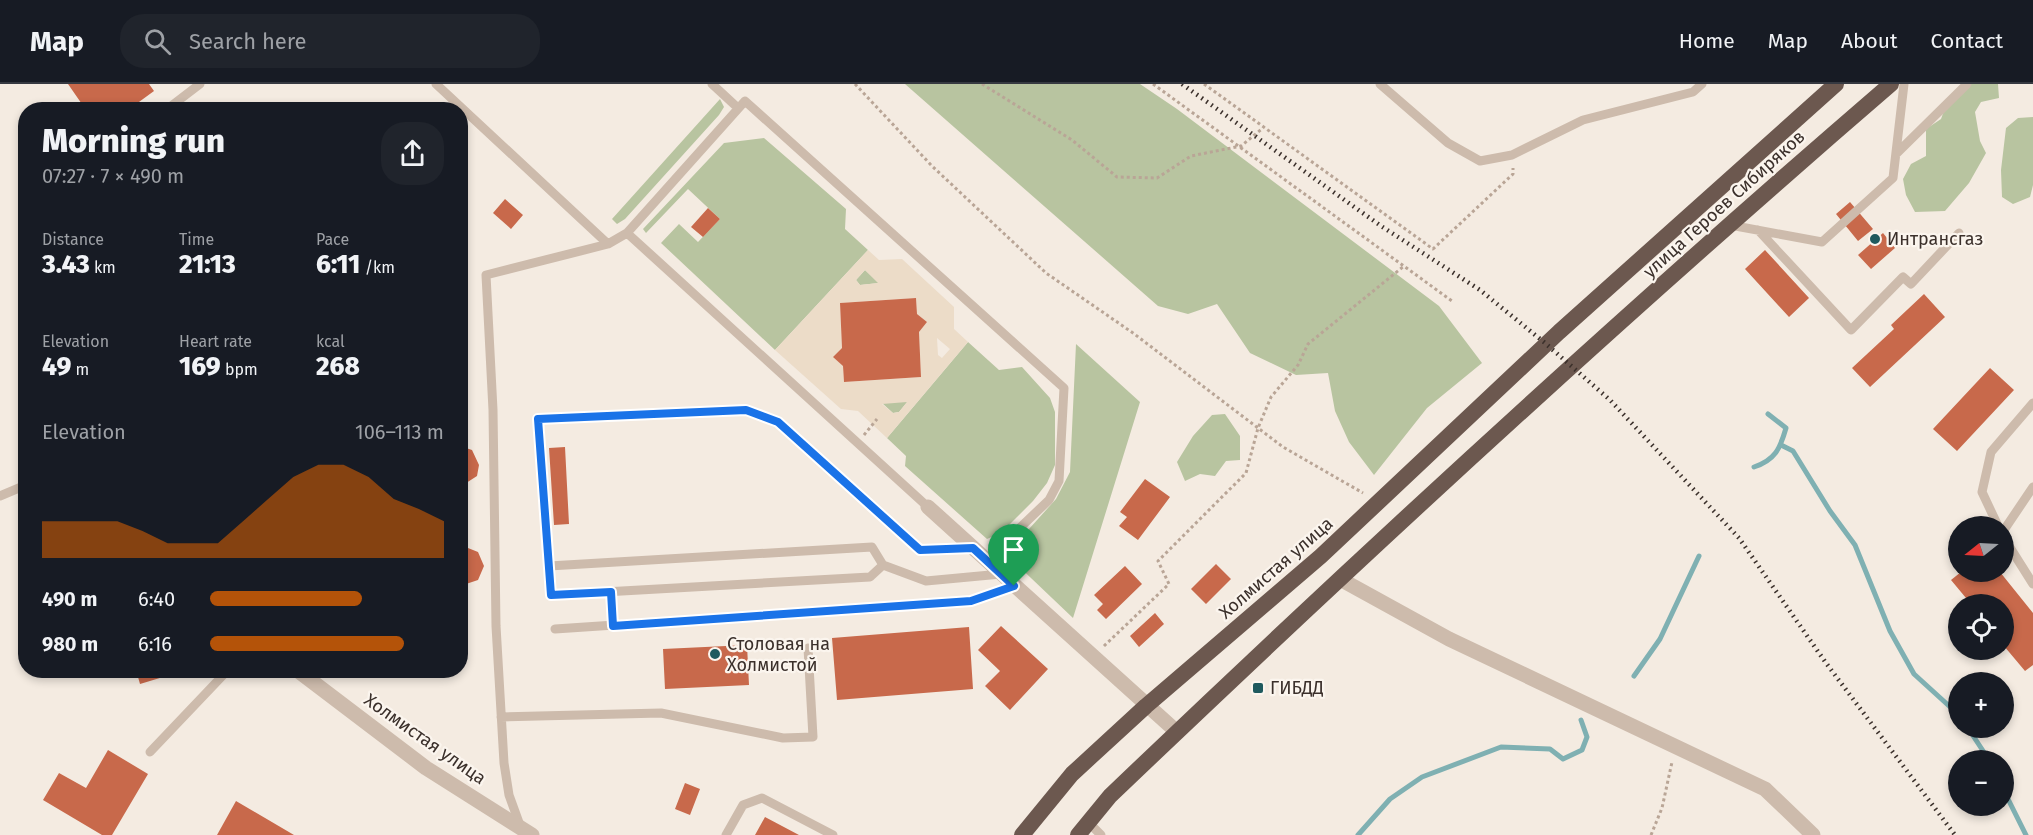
<!DOCTYPE html>
<html lang="en">
<head>
<meta charset="utf-8">
<style>
  body { margin:0; font-family:"Fira Sans",sans-serif; background:#20242c; color:#f1f3f6; height:100vh; display:flex; flex-direction:column; font-size:22px; white-space:nowrap }
  * { box-sizing:border-box; margin:0 }
  p { font-size:20px; color:#9ea1a6 }
  .icon { flex:none; width:33px; height:33px; fill:none; stroke:currentColor; stroke-width:2; stroke-linecap:round; stroke-linejoin:round }
  .map { position:relative; flex:1; overflow:hidden }
  .details { position:absolute; left:18px; top:18px; width:450px; height:576px; display:flex; flex-direction:column; background:#171b24; border-radius:24px; box-shadow:0 3px 9px #0003 }
  .details>* { flex:none }
  .needle { width:39px; rotate:252deg }
  .fabs { position:absolute; left:1948px; top:432px; display:grid; gap:12px }
  .fabs a { display:grid; place-items:center; width:66px; height:66px; border-radius:50%; background:#171b24; box-shadow:0 3px 9px #0003; font-size:30px }
  .pin { position:absolute; display:grid; place-items:center; width:51px; height:51px; color:#fff; margin:-62px -26px; border-radius:50% 50% 50% 0; rotate:-45deg; box-shadow:0 0 6px #0007 }
  .pin .icon { rotate:45deg }
  .round { display:grid; place-items:center; flex:none; width:63px; height:63px; border-radius:24px; background:#20242c }
  .headline { display:flex; align-items:center; justify-content:space-between; height:102px; padding:0 24px }
  h1 { font-size:33px; font-weight:800; line-height:45px }
  .stats { display:grid; grid-template-columns:repeat(3,1fr); gap:9px; height:102px; padding:6px 24px }
  .stats div { display:grid; align-content:center }
  .stats b { font-size:26px; font-weight:800 }
  .stats small { font-size:16px; font-weight:400 }
  .stats p { font-size:16px }
  .chart { height:168px; padding:12px 24px }
  .chart p { display:flex; justify-content:space-between }
  .chart svg { width:100%; height:108px; margin-top:6px; fill:#b45309; opacity:.7 }
  ul { padding:0 24px; list-style:none; font-size:20px }
  li { display:grid; grid-template-columns:96px 72px 1fr; align-items:center; height:45px }
  li i { height:15px; border-radius:8px; background:#b45309 }
  header { display:flex; align-items:center; gap:36px; box-sizing:border-box; height:84px; padding:0 30px; background:#171b24; border-bottom:2px solid #363941 }
  header strong { font-size:28px }
  nav { display:flex; gap:33px; margin-inline-start:auto; font-size:21px }
  .search { width:420px; height:54px; background:#20242c; display:flex; align-items:center; gap:15px; box-sizing:border-box; padding:0 21px; border-radius:24px; color:#9ea1a6; font-size:22px }
  .map>svg:first-child { display:block }
  .green { fill:#b8c4a0 }
  .plaza { fill:#ecdcc8; fill-rule:evenodd }
  .lines { fill:none; stroke-linecap:round; stroke-linejoin:round }
  .stream { stroke:#7fb0b2; stroke-width:5 }
  .building { fill:#c8694b }
  .path { stroke:#b9a596; stroke-width:3; stroke-dasharray:3 3; stroke-linecap:butt }
  .service { stroke:#cdbbac; stroke-width:9 }
  .minor { stroke:#cdbbac; stroke-width:15 }
  .trunk { stroke:#6c584f; stroke-width:16 }
  .rail { stroke:#3b302b; stroke-width:4.5; stroke-dasharray:1.5 4.5; stroke-linecap:butt }
  .route-casing { stroke:#fff; stroke-width:12 }
  .route { stroke:#1a73e8; stroke-width:8 }
  .poi-dot { fill:#1f5a5e; stroke:#fbf5ee; stroke-width:2 }
  .labels { text-anchor:middle; stroke-width:4.5; stroke-linejoin:round; paint-order:stroke }
  .street-label { font-size:18px; fill:#3b302b; stroke:#fbf5ee }
  .poi-label { font-size:18px; fill:#3b302b; stroke:#fbf5ee; text-anchor:start }
</style>
</head>
<body>
<header>
<strong>Map</strong>
<div class="search"><svg class="icon" aria-label="search" viewBox="0 0 24 24"><circle cx="10" cy="10" r="6"/><path d="M15 15l6 6"/></svg>Search here</div>
<nav><a>Home</a><a>Map</a><a>About</a><a>Contact</a></nav>
</header>
<div class="map">
<svg width="2033" height="751" viewBox="0 0 2033 751">
  <rect width="100%" height="100%" fill="#f4ebe1"/>
  <!-- green -->
  <path class="green" d="M905,0h235l37,25 262,197 43,57 -55,45 -53,67 -25,-33 -14,-31 -7,-38 -32,2 -46,-22 -33,-49 -29,10 -30,-8z
    M1971,0h27l1,14 -18,4 -6,10 5,29 6,12 -17,30 -24,28 -30,1 -9,-17 -3,-16 8,-15 15,-8v-27l15,-10 4,-11z
    M720,15l4,8 -5,8 -94,104 -8,5 -5,-5z
    M2033,33v68l-3,12 -17,7 -11,-7 -1,-27 5,-42 12,-10z
    M764,54l82,71 -1,20 23,21 -93,100 -114,-107 18,-19 19,18 22,-23 -32,-30 -42,44 -3,-4 81,-86z
    M865,186l14,13 -19,2 -4,-5z
    M968,258l31,28 23,-3 28,31 5,14v53l-8,18 -14,18 -32,32 -14,6 -82,-73 1,-10 -19,-18z
    M1076,260l64,58 -67,216 -63,-60 10,-19 36,-40 14,-27z
    M908,317l-9,11 -6,1 -11,-10z
    M1225,330l15,22v24l-14,1 -11,15 -15,-2 -15,7 -8,-19 16,-26 19,-21z"/>
  <!-- plaza -->
  <path class="plaza" d="M868,166l11,10 23,-1 52,48v22l14,13 -81,96 -29,-27 -17,-2 -66,-59zM865,186l13,13 -18,2 -4,-5zM916,214l1,16 10,8 -8,10 2,45 -77,5 -1,-16 -9,-9 8,-9 -2,-45zM937,254l13,11 -8,9 -4,-3zM907,318l-8,10 -6,1 -11,-9z"/>
  <g class="lines">
    <!-- stream -->
    <path class="stream" d="M1781,361l12,6 37,60 25,34 35,86 24,43 45,41
      M1754,383c21,-7 26,-18 32,-39l-18,-14
      M1634,592l26,-37 39,-83
      M1968,644l21,32
      M2004,707l22,44
      M1358,751l32,-36 32,-22 79,-30 49,2 13,10 19,-9 5,-13 -6,-17"/>
  </g>
  <!-- building -->
  <path class="building" d="M68,0h81l5,7 -26,19h-42z
    M505,115l18,16 -12,14 -18,-16z
    M1850,118l23,27 -15,12 -22,-27z
    M708,124l12,11 -17,18 -12,-10z
    M1883,149l12,15 -24,21 -13,-14z
    M1765,166l44,48 -20,19 -44,-48z
    M1924,210l21,23 -75,70 -18,-19 42,-39 -3,-4z
    M916,214l1,16 10,8 -8,10 2,45 -77,5 -1,-16 -10,-9 9,-9 -2,-45z
    M1990,284l24,22 -57,61 -24,-22z
    M460,362l12,4 7,15 -2,11 -14,9 1,18h-4z
    M565,363l4,77 -15,1 -5,-77z
    M1145,395l25,18 -32,43 -19,-14 8,-9 -7,-5z
    M460,448h3v14l15,6 6,14 -6,14 -18,6z
    M1216,480l15,15 -25,25 -15,-15z
    M1125,482l17,18 -36,35 -9,-9 6,-6 -9,-9z
    M1961,488h39l33,41v52l-8,6 -21,-25v-42h-33l-20,-24z
    M1155,529l9,11 -25,23 -9,-11z
    M1001,542l47,43 -38,41 -25,-24 15,-15 -22,-21z
    M969,543l4,62 -136,11 -5,-62z
    M747,561l2,40 -84,4 -2,-40z
    M136,586h47v1l-43,13z
    M108,666l40,24 -36,61h-10l-59,-35 16,-27 27,15z
    M685,699l15,6 -10,26 -15,-6z
    M236,717l58,34h-77z
    M765,733l34,18h-44z"/>
  <g class="lines">
    <!-- path -->
    <path class="path" d="M855,0l77,82 114,107 87,60 150,114 80,46
      M982,0l90,56 45,37 40,1 34,-22 50,-10 22,-18
      M1153,0l299,217
      M1204,0l229,165 80,-75v-6
      M864,351l13,-16
      M1104,562l65,-62 -11,-23 88,-88 12,-45 13,-31 27,-32 10,-21 96,-78
      M1651,751l11,-27 10,-46"/>
    <!-- service -->
    <path class="service" d="M436,0l172,160
      M712,0l26,24
      M1380,0l68,59 32,18 32,-6 71,-35 110,-28 9,-8
      M166,26l34,-26
      M1896,70l71,-70
      M1730,141l92,17 71,-64 11,-94
      M1758,146l93,100 52,-53 8,7 48,-51
      M627,149l301,274
      M0,412l26,-11
      M1998,442l-16,-34 9,-40 42,-49
      M2004,446l29,-43
      M2004,454l29,46
      M973,464l-53,2 -142,-128 -32,-12 -207,9 12,176 319,-18 13,-12 43,16 75,-7
      M549,482l323,-19 11,18
      M611,508l2,34
      M555,545l416,-28 43,-15
      M501,633l160,-4 122,25 30,-1 -5,-89
      M150,668l78,-82
      M1088,738l13,13
      M521,744l-12,-33 -5,-32 -8,-137 -3,-216 -7,-135 122,-31 19,-11 118,-132 319,287 -5,93 -10,19 -63,60
      M726,751l17,-30 19,-7 71,37"/>
    <!-- minor -->
    <path class="minor" d="M928,423l249,225
      M1340,495l109,60 316,150 48,46
      M297,586l129,98 106,67"/>
    <!-- trunk -->
    <path class="trunk" d="M1022,751l50,-61 74,-68 175,-150 238,-224 277,-248
      M1078,751l32,-39c254,-243 514,-482 781,-712"/>
    <!-- rail -->
    <path class="rail" d="M1182,0l199,142 99,64 65,53 65,57 129,138 87,125 129,172"/>
  </g>
  <g class="lines">
    <!-- route casing -->
    <g class="route-casing">
      <path id="route" d="M746,326l32,12 142,128 53,-2 41,38 -43,15 -358,25 -2,-34 -60,3 -13,-176z"/>
    </g>
    <!-- route -->
    <use href="#route" class="route"/>
  </g>
  <!-- markers -->
  <g class="poi-dot">
    <circle cx="1875" cy="155" r="6"/>
    <circle cx="715" cy="570" r="6"/>
    <rect x="1252" y="598" width="12" height="12" rx="3"/>
  </g>
  <g class="labels">
    <!-- street labels -->
    <g class="street-label">
      <text transform="translate(1724 120) rotate(-42)" y="6">улица Героев Сибиряков</text>
      <text transform="translate(1276 484) rotate(-41)" y="6">Холмистая улица</text>
      <text transform="translate(425 655) rotate(35)" y="6">Холмистая улица</text>
    </g>
    <!-- poi labels -->
    <g class="poi-label">
      <text x="1887" y="161">Интрансгаз</text>
      <text x="727" y="566">Столовая на<tspan x="727" dy="21">Холмистой</tspan></text>
      <text x="1270" y="610">ГИБДД</text>
    </g>
  </g>
</svg>
<div class="fabs">
<a><svg class="needle" viewBox="-14 -14 28 28"><path d="M0-13l5 13h-10z" fill="#e53935"/><path d="M0 13l5-13h-10z" fill="#9ea1a6"/></svg></a>
<a><svg class="icon" aria-label="locate" viewBox="0 0 24 24"><circle cx="12" cy="12" r="6"/><path d="M12 2v4M12 18v4M2 12h4M18 12h4"/></svg></a>
<a>+</a>
<a>−</a>
</div>
<div class="pin" style="left:1014px;top:502px;background:#1e9e55"><svg class="icon" aria-label="arrive" viewBox="0 0 24 24"><path d="M6 21V4h12l-3 4 3 4H6"/></svg></div>
<section class="details">
<div class="headline"><div><h1>Morning run</h1><p>07:27 · 7 × 490 m</p></div><a class="round"><svg class="icon" aria-label="share" viewBox="0 0 24 24"><path d="M12 15V3M7 8l5-5 5 5M5 13v7h14v-7"/></svg></a></div>
<div class="stats">
<div><p>Distance</p><b>3.43<small> km</small></b></div>
<div><p>Time</p><b>21:13</b></div>
<div><p>Pace</p><b>6:11<small> /km</small></b></div>
</div>
<div class="stats">
<div><p>Elevation</p><b>49<small> m</small></b></div>
<div><p>Heart rate</p><b>169<small> bpm</small></b></div>
<div><p>kcal</p><b>268</b></div>
</div>
<div class="chart"><p><span>Elevation</span>106–113 m</p>
<svg viewBox="0 0 160 44" preserveAspectRatio="none"><path d="M0 44V29L10 29L20 29L30 29L40 33L50 38L60 38L70 38L80 29L90 20L100 11L110 6L120 6L130 11L140 20L150 24L160 29V44z"/></svg>
</div>
<ul>
<li><b>490 m</b>6:40<i style="width:65%"></i></li>
<li><b>980 m</b>6:16<i style="width:83%"></i></li>
</ul>
</section>
</div>
</body>
</html>
